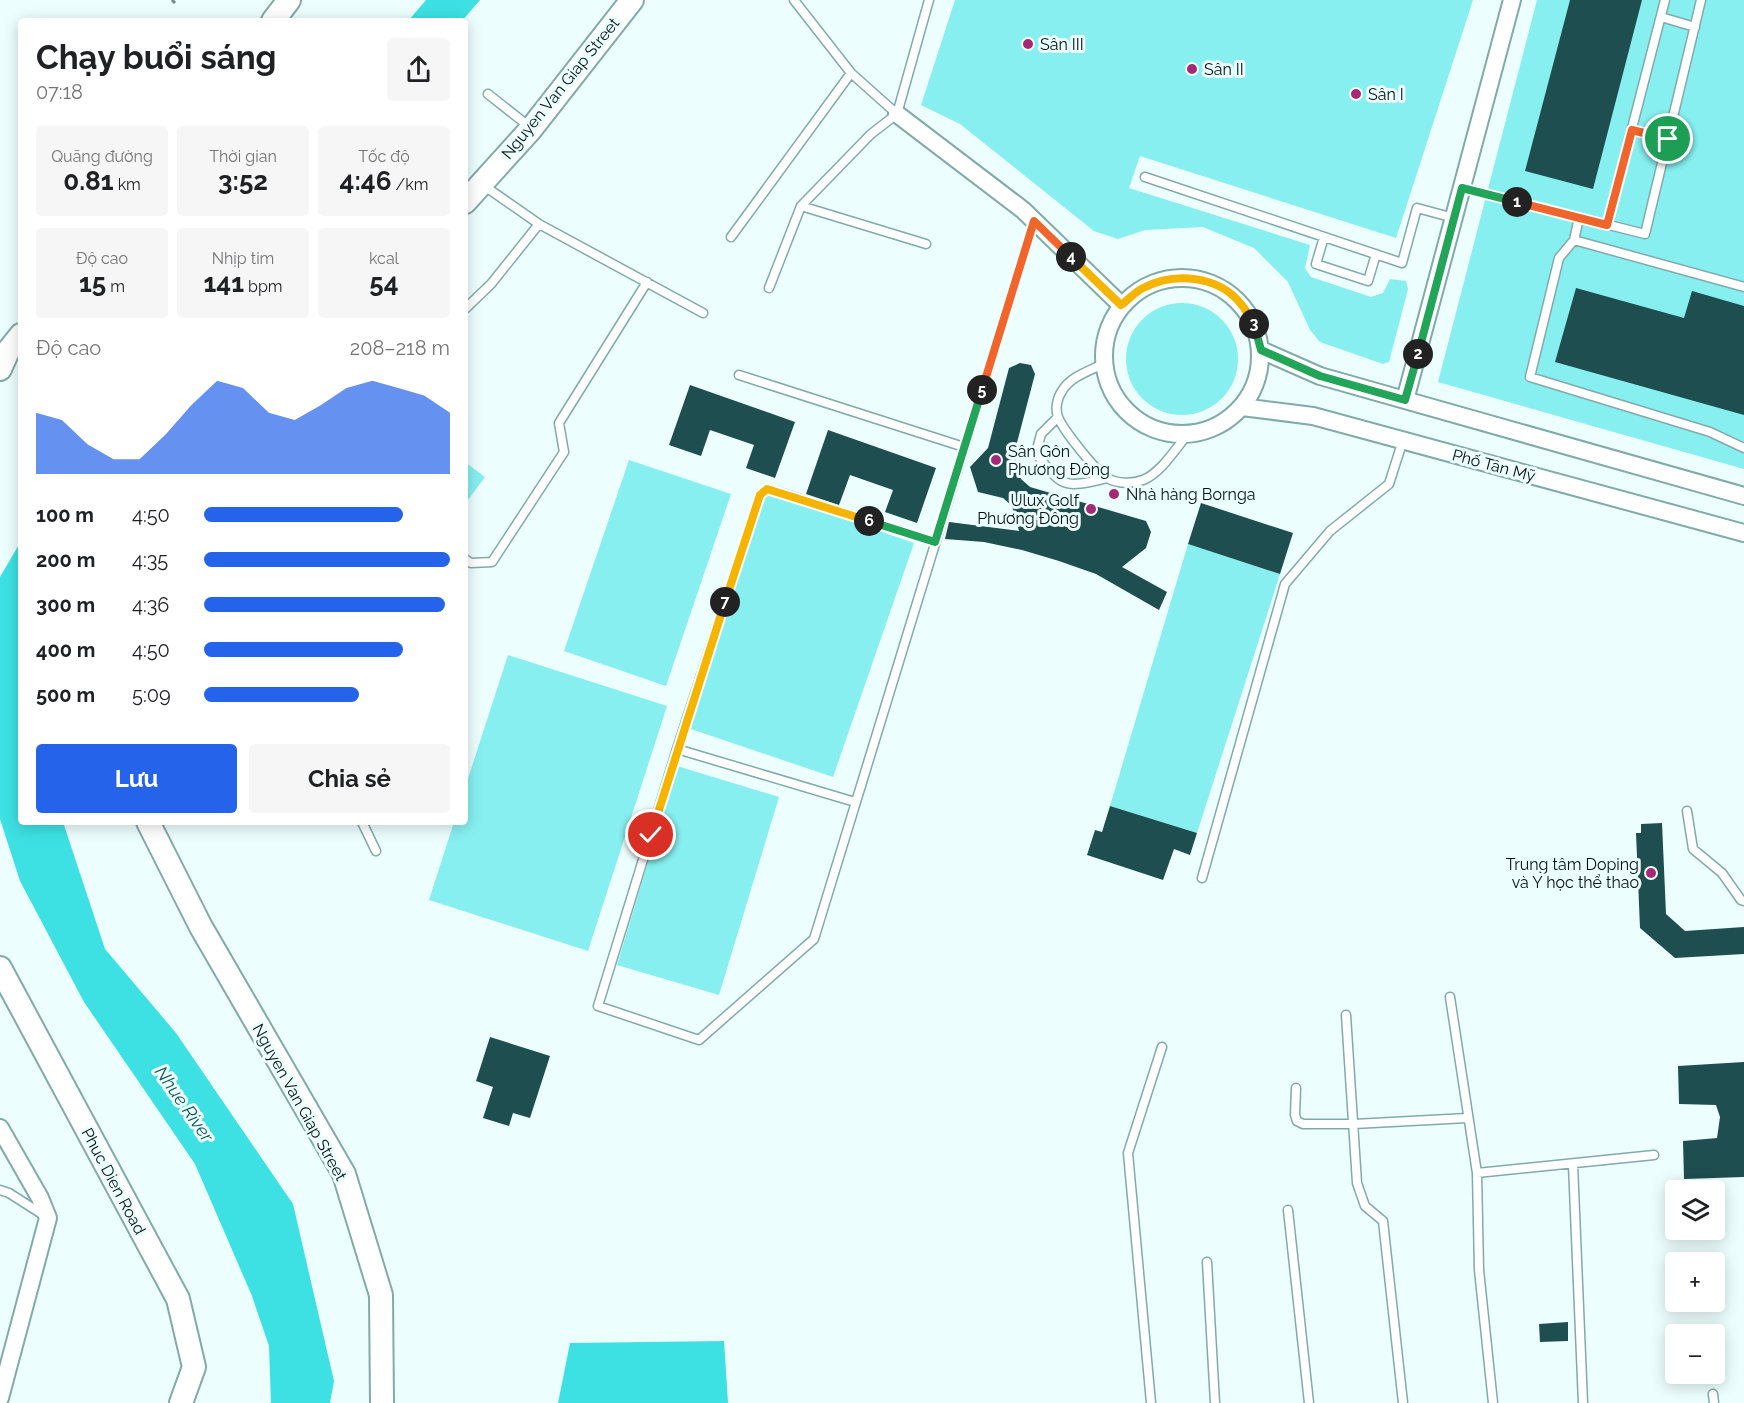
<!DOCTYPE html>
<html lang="vi">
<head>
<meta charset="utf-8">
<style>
  body { margin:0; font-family:Raleway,sans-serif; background:#f6f6f6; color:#202124; height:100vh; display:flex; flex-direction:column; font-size:22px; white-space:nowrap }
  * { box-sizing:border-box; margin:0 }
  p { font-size:20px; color:#757577 }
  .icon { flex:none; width:33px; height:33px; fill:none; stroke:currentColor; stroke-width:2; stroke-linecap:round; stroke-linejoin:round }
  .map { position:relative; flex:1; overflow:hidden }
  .side { position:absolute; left:18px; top:18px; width:450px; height:807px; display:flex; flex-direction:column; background:#fff; border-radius:6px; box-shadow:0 3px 15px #0003 }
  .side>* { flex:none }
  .tools { position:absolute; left:1665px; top:1180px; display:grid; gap:12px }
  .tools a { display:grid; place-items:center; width:60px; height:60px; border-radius:6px; background:#fff; box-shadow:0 3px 15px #0003; font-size:30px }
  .pin { position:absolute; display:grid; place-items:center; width:51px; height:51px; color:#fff; margin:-26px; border:3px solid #fff; border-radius:50%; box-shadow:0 2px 6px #0007 }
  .km { position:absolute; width:30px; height:30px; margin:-15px; border-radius:50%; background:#222; color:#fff; font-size:16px; line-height:30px; text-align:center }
  .round { display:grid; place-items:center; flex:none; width:63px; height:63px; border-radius:6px; background:#f6f6f6 }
  .head { display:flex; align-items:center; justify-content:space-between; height:102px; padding:0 18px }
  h1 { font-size:33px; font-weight:700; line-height:45px }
  .stats { display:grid; grid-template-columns:repeat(3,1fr); gap:9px; height:102px; padding:6px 18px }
  .stats div { display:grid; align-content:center; border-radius:6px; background:#f6f6f6; text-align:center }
  .stats b { font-size:26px; font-weight:700 }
  .stats small { font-size:16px; font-weight:400 }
  .stats p { font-size:16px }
  .chart { height:168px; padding:12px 18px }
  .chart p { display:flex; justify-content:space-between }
  .chart svg { width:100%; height:108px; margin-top:6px; fill:#2563eb; opacity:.7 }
  .button { display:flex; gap:12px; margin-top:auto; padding:12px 18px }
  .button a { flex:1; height:69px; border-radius:6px; background:#2563eb; color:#fff; font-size:24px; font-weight:700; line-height:69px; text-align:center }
  .button a+a { background:#f6f6f6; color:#202124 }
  ul { padding:0 18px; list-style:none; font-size:20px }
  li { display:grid; grid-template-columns:96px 72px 1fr; align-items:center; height:45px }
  li i { height:15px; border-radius:8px; background:#2563eb }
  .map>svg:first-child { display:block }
  .green { fill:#87eff0 }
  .water { fill:#3de1e3 }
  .building { fill:#1e4e4f }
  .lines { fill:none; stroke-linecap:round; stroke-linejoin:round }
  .lane-casing { stroke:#81aaaa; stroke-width:11 }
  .street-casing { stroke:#81aaaa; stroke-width:20 }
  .secondary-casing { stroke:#81aaaa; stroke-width:26 }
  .path { stroke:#778687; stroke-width:3; stroke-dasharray:4.5 3; stroke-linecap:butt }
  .lane { stroke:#fff; stroke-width:8 }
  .street { stroke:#fff; stroke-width:16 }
  .secondary { stroke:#fff; stroke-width:22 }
  .split-1-casing { stroke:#fff; stroke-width:12 }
  .split-2-casing { stroke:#fff; stroke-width:12 }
  .split-3-casing { stroke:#fff; stroke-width:12 }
  .split-4-casing { stroke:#fff; stroke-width:12 }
  .split-5-casing { stroke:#fff; stroke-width:12 }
  .split-6-casing { stroke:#fff; stroke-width:12 }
  .split-7-casing { stroke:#fff; stroke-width:12 }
  .split-8-casing { stroke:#fff; stroke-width:12 }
  .split-1 { stroke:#f0652b; stroke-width:8 }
  .split-2 { stroke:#22a559; stroke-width:8 }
  .split-3 { stroke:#22a559; stroke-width:8 }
  .split-4 { stroke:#f5b400; stroke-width:8 }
  .split-5 { stroke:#f0652b; stroke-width:8 }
  .split-6 { stroke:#22a559; stroke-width:8 }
  .split-7 { stroke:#f5b400; stroke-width:8 }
  .split-8 { stroke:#f5b400; stroke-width:8 }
  .poi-dot { fill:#a62879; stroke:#edfefe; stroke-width:2 }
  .labels { text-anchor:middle; stroke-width:6; stroke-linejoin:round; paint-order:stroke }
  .poi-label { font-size:16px; fill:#041213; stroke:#edfefe; text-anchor:start }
  .street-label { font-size:16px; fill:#041213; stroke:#edfefe }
  .water-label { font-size:18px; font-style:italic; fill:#145757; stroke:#edfefe }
</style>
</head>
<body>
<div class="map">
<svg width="1744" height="1403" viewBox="0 0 1744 1403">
  <rect width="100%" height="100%" fill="#edfefe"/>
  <!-- green -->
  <path class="green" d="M955,0h518l-77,238 -256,-82 -11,32 181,57 -5,23 6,9 60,20 12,-4 7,-14 16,2 2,8 -19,73 -6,2 -63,-22 -10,-12 -22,-48 -34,-34 -51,-21 -58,3 -27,9 -24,-8 -134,-107 -39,-19z
    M1537,0h207v469l-306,-87z
    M1126 359a56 56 0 1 1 112 0a56 56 0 1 1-112 0Z
    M629,460l102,34 -65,192 -102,-35z
    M465,462l20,15 -20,27z
    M766,492l148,51 -81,234 -148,-50z
    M1188,544l92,30 -83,259 -87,-27z
    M508,655l159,51 -79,245 -159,-51 25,-78h11v-34z
    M677,766l102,31 -60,198 -102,-30z"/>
  <!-- water -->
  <path class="water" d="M426,0h54l-18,21h-54z
    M21,541v281h42l42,127 71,84 117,171 41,177 -4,22h-59l-2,-57 -17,-50 -57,-132 -111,-162 -64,-121 -20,-62v-242z
    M724,1341l4,62h-170l12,-60z"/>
  <!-- building -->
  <path class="building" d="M1570,0h72l-49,189 -68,-18z
    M1576,288l108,30 8,-27 52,15v109l-189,-53z
    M1020,363l11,2 4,9 -21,80 7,25 9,8 116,34 5,11 -5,16 -24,19 45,25 -8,18 -63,-36 -37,-13 -37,-11 -38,-8 -39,-3 4,-17 70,9 -7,-25 -9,-8 -25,-6 -8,-25 18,-19 21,-80z
    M690,385l105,37 -20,56 -29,-10 8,-23 -44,-15 -9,26 -32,-11z
    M828,430l108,38 -19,55 -32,-11 8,-22 -43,-15 -11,30 -33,-11z
    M1201,503l92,30 -13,41 -92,-30z
    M1110,806l87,27 -7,22 -16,-6 -11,31 -76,-25 8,-25 7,2z
    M1662,823l4,91 19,17 59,-4v27l-69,4 -35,-30 -4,-95h5v-9z
    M490,1037l60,19 -20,62 -17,-5 -4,13 -26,-8 10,-31 -17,-6z
    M1744,1062v115l-60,2 -1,-38 34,-3 3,-21 -4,-12 -37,-1 -1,-38z
    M1568,1322v19l-28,1 -1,-18z"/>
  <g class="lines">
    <!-- lane casing -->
    <g class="lane-casing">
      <path id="lane" d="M794,0l57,73 46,41
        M1661,17l34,10
        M488,94l43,34
        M1632,130l36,9
        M1145,177l257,86 15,-55 37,10
        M483,185l56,39 164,89
        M1462,188l183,46 56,-234
        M801,206l125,38
        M1579,218l-5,22 -15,18 -29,119 180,55 34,16
        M1607,225l58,-225
        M731,237l120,-164
        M1324,237l-8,27 52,17 8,-27
        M1574,240l170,47
        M769,288l32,-82 70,-72 26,-20 32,-114
        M465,309l26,-25 48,-60
        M1103,364c-14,7 -33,13 -41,27 -5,7 -7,18 -4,26 5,13 38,54 49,61 11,6 25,6 36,2 18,-7 33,-32 45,-46
        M739,375l225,72
        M1058,417l-17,17 -5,19c27,36 28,35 71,25
        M935,542l-150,-48 -18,-5 -7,6 -83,254 -79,257 101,34 115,-101 220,-718
        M465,559l6,4 21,-1 72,-110 -5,-29 88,-141
        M677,749l178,53
        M1687,811l6,38 29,24 19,27 3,1
        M362,822l14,29
        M1202,878l83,-294 45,-53 59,-47 14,-44
        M1450,997l27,176 2,97 14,133
        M1346,1015l11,168 8,23 18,15 20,182
        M1296,1088l-1,27 2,6 6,3h51l113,-6
        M1573,1165l10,238
        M1477,1173l177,-18
        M0,1190l9,3 36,23
        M1288,1210l21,193
        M1207,1262l8,141
        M1713,1394l1,9
        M1151,1403l-23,-250 34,-106"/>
    </g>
    <!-- street casing -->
    <g class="street-casing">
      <path id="street" d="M897,114l126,96 98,95
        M1104 356a78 78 0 1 1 156 0a78 78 0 1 1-156 0Z
        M1261,350l59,26 424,120
        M1405,400l107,-400
        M1242,407l71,9 431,117
        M0,1128l40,70 8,20 -48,180"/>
    </g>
    <!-- secondary casing -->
    <g class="secondary-casing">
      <path id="secondary" d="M273,21l16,-21
        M465,202l66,-73 101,-129
        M0,369l8,-18 13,-16
        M148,822l53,105 143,247 37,121 1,108
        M0,968l178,331 16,68 -13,36"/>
    </g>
    <!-- path -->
    <path class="path" d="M172,0l3,3"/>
    <!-- lane -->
    <use href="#lane" class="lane"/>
    <!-- street -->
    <use href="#street" class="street"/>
    <!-- secondary -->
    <use href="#secondary" class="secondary"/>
  </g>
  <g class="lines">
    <!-- split-1 casing -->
    <g class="split-1-casing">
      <path id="split-1" d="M1517,202l90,23 25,-95 36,9"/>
    </g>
    <!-- split-2 casing -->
    <g class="split-2-casing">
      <path id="split-2" d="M1418,354l44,-166 55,14"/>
    </g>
    <!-- split-3 casing -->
    <g class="split-3-casing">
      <path id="split-3" d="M1254,324l7,26 59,26 85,24 13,-46"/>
    </g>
    <!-- split-4 casing -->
    <g class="split-4-casing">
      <path id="split-4" d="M1071,257l50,48c7,-5 14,-13 22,-17 31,-16 75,-13 98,16 5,6 9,13 13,20"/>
    </g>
    <!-- split-5 casing -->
    <g class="split-5-casing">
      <path id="split-5" d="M982,390l52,-169 37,36"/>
    </g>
    <!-- split-6 casing -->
    <g class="split-6-casing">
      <path id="split-6" d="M869,521l66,21 47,-152"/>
    </g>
    <!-- split-7 casing -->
    <g class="split-7-casing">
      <path id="split-7" d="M725,602l35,-107 7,-6 102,32"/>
    </g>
    <!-- split-8 casing -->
    <g class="split-8-casing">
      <path id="split-8" d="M651,835l74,-233"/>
    </g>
    <!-- split-1 -->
    <use href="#split-1" class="split-1"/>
    <!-- split-2 -->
    <use href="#split-2" class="split-2"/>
    <!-- split-3 -->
    <use href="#split-3" class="split-3"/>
    <!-- split-4 -->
    <use href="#split-4" class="split-4"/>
    <!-- split-5 -->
    <use href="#split-5" class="split-5"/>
    <!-- split-6 -->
    <use href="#split-6" class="split-6"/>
    <!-- split-7 -->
    <use href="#split-7" class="split-7"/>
    <!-- split-8 -->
    <use href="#split-8" class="split-8"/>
  </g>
  <!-- markers -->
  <g class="poi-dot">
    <circle cx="1028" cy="44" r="6"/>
    <circle cx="1192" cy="69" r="6"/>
    <circle cx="1356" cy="94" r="6"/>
    <circle cx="996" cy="460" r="6"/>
    <circle cx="1114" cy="494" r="6"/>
    <circle cx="1091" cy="509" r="6"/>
    <circle cx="1651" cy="873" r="6"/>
  </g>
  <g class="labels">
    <!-- poi labels -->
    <g class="poi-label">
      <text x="1040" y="50">Sân III</text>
      <text x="1204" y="75">Sân II</text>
      <text x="1368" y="100">Sân I</text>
      <text x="1008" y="457">Sân Gôn<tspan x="1008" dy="18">Phương Đông</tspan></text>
      <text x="1126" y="500">Nhà hàng Bornga</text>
      <text x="1079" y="506" text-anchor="end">Ulux Golf<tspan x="1079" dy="18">Phương Đông</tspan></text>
      <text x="1639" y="870" text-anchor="end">Trung tâm Doping<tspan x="1639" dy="18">và Y học thể thao</tspan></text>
    </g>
    <!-- street labels -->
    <g class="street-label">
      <text transform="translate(560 88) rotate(-51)" y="6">Nguyen Van Giap Street</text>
      <text transform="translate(1494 465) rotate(15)" y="6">Phố Tân Mỹ</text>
      <text transform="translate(300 1102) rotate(61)" y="6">Nguyen Van Giap Street</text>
      <text transform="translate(114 1181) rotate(62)" y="6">Phuc Dien Road</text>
    </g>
    <!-- water labels -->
    <g class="water-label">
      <text transform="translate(184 1104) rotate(55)" y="6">Nhue River</text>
    </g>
  </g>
</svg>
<div class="tools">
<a><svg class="icon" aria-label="layers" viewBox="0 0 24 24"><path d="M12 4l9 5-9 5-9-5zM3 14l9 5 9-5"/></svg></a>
<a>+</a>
<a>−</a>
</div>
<div class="pin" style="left:1668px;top:139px;background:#1e9e55"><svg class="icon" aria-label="arrive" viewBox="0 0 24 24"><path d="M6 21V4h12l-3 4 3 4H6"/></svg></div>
<div class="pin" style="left:651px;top:835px;background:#d93025"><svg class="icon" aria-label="check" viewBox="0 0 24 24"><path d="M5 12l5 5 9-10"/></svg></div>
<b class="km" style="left:1517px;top:202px">1</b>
<b class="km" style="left:1418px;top:354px">2</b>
<b class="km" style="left:1254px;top:324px">3</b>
<b class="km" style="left:1071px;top:257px">4</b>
<b class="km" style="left:982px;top:390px">5</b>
<b class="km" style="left:869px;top:521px">6</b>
<b class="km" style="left:725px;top:602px">7</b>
<section class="side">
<div class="head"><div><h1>Chạy buổi sáng</h1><p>07:18</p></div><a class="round"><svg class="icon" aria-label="share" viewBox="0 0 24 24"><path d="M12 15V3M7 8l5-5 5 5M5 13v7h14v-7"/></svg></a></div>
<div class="stats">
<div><p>Quãng đường</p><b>0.81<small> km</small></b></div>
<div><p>Thời gian</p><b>3:52</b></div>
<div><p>Tốc độ</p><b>4:46<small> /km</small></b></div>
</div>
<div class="stats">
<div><p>Độ cao</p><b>15<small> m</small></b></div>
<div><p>Nhịp tim</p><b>141<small> bpm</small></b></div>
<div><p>kcal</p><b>54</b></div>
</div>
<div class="chart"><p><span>Độ cao</span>208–218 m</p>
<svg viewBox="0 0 160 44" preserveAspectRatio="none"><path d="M0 44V19L10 22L20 32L30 38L40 38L50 28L60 16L70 6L80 9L90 19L100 22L110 16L120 9L130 6L140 9L150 12L160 19V44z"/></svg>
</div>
<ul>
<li><b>100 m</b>4:50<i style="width:81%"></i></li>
<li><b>200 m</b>4:35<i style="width:100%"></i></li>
<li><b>300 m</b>4:36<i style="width:98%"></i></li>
<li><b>400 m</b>4:50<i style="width:81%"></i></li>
<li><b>500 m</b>5:09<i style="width:63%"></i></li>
</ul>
<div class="button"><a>Lưu</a><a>Chia sẻ</a></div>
</section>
</div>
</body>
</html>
